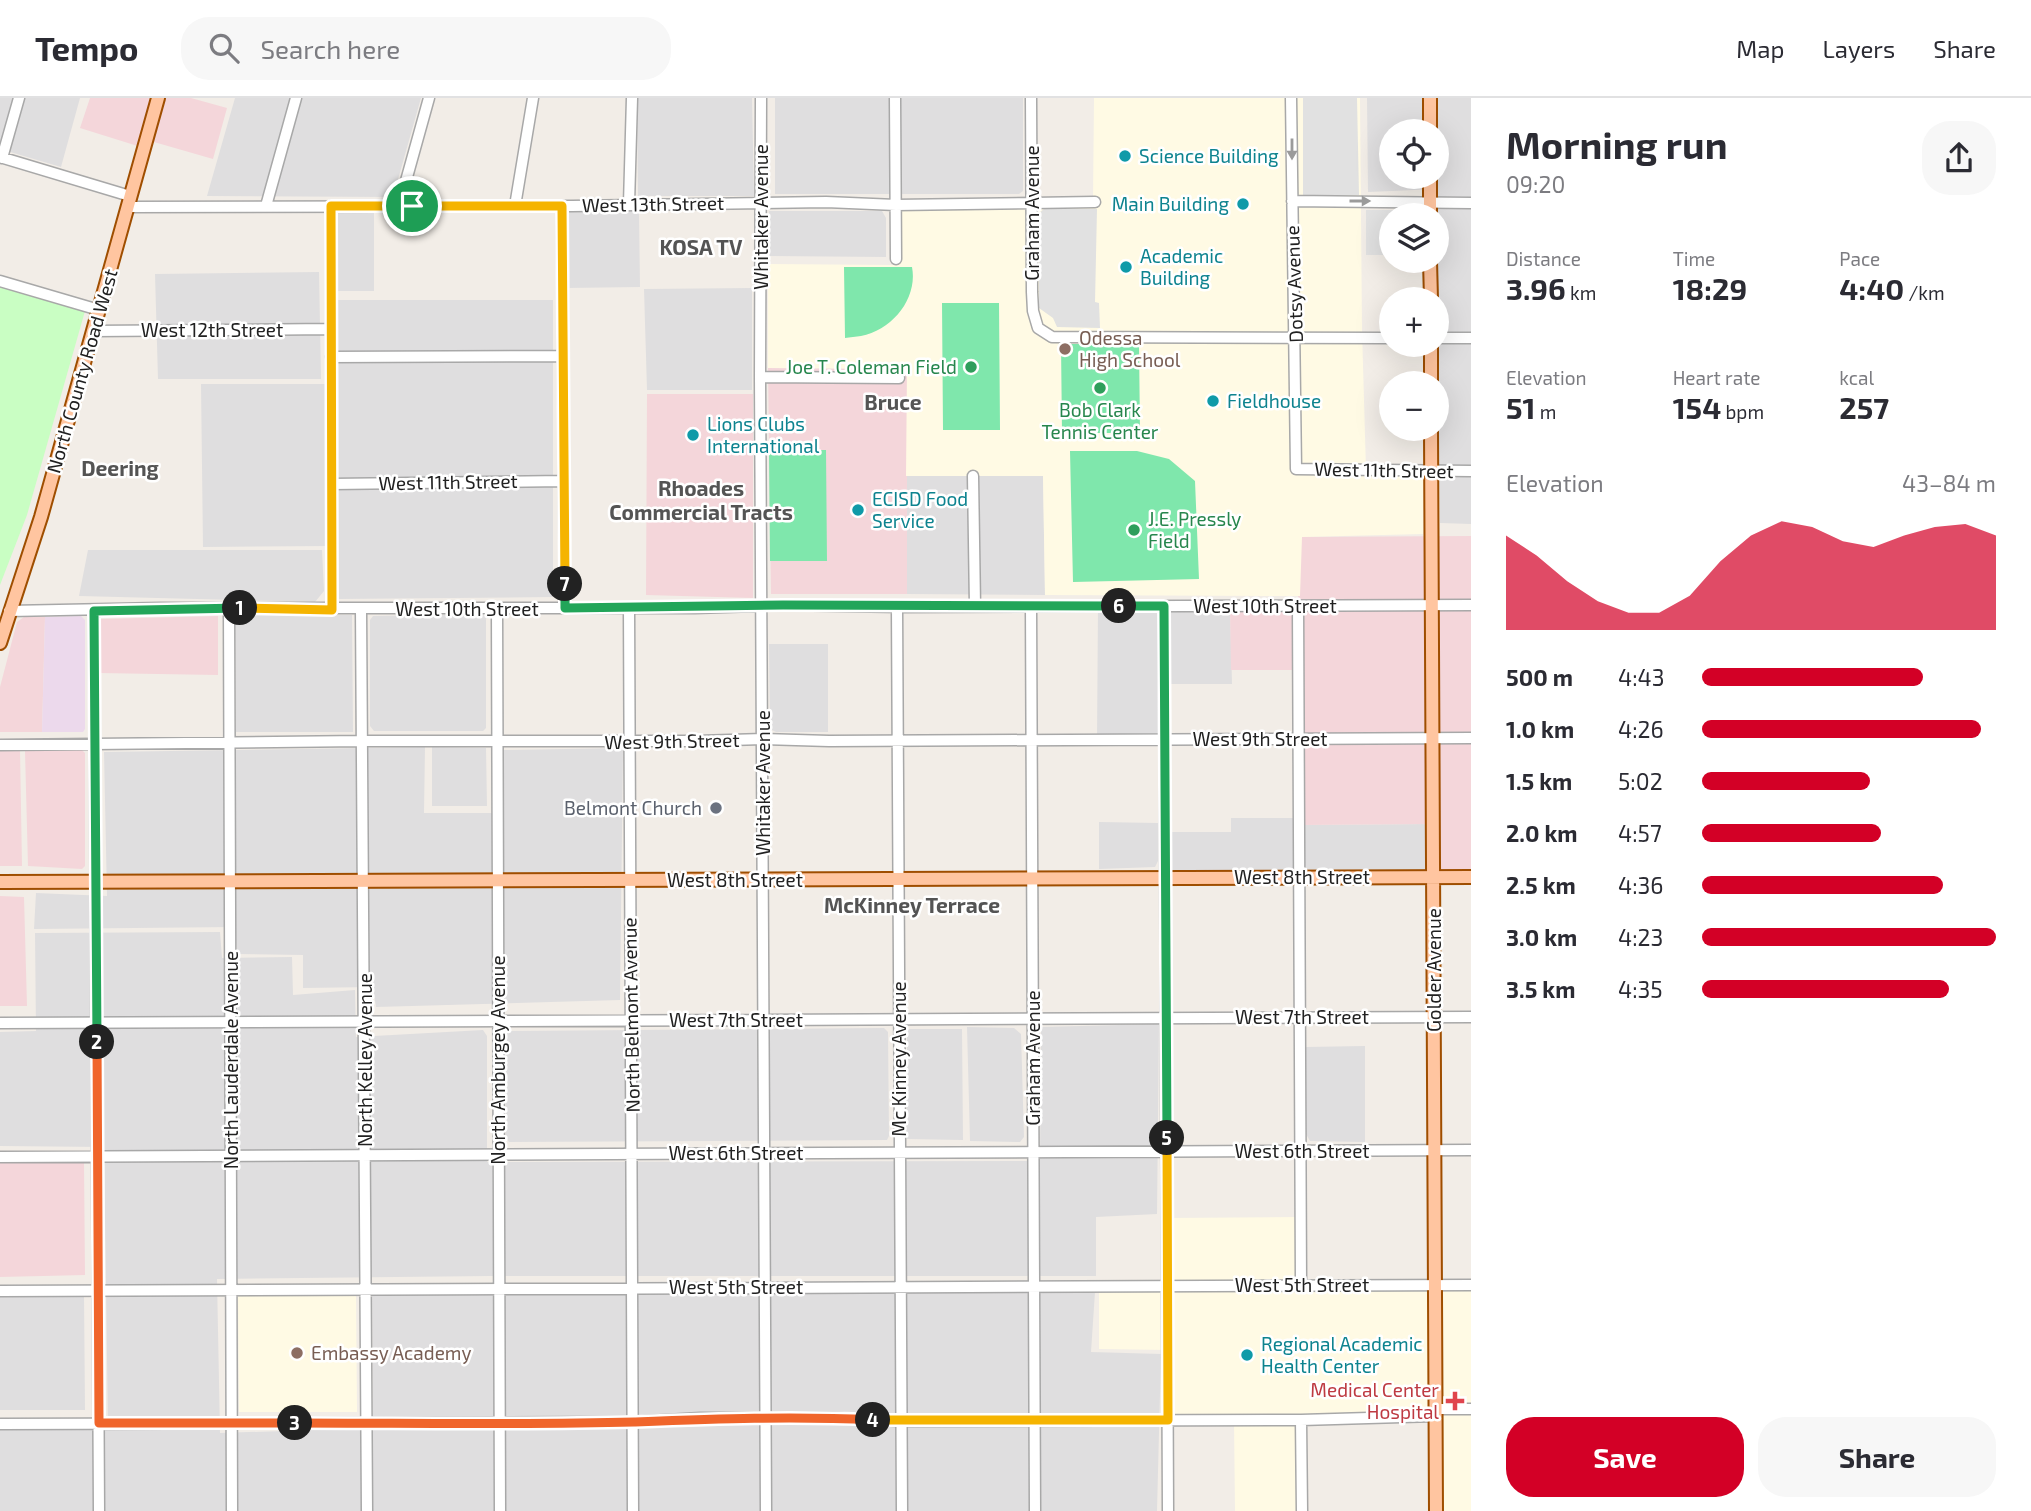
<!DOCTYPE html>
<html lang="en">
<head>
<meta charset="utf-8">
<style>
  body { margin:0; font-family:"Exo 2",sans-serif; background:#f7f7f7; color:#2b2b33; height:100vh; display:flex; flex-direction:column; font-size:26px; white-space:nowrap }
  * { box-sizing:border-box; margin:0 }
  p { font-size:23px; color:#7c7c81 }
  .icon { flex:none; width:38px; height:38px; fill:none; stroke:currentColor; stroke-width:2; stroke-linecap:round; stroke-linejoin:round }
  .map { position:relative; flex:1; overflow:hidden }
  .details { display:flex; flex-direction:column; background:#fff; width:560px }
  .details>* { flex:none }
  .fabs { position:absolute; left:1379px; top:21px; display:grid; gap:14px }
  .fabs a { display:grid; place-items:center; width:70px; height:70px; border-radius:50%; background:#fff; box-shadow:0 7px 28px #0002; font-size:35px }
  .pin { position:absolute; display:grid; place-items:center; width:60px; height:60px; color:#fff; margin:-30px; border:4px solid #fff; border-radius:50%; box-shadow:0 2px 7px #0007 }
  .km { position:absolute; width:35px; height:35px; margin:-18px; border-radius:50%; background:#222; color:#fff; font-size:19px; line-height:35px; text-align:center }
  .round { display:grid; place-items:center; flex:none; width:74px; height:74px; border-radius:28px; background:#f7f7f7 }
  .summary { display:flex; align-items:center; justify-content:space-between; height:119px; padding:0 35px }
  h1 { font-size:38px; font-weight:700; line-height:52px }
  .figures { display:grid; grid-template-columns:repeat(3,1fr); gap:10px; height:119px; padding:7px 35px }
  .figures div { display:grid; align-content:center }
  .figures b { font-size:30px; font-weight:700 }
  .figures small { font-size:19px; font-weight:400 }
  .figures p { font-size:19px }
  .chart { height:196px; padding:14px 35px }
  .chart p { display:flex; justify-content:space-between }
  .chart svg { width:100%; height:126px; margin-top:7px; fill:#d30026; opacity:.7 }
  .cta { display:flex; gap:14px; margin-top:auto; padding:14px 35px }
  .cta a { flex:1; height:80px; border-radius:28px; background:#d30026; color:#fff; font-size:28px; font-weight:700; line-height:80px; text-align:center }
  .cta a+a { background:#f7f7f7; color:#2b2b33 }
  ul { padding:0 35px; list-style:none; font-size:23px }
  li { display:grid; grid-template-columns:112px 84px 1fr; align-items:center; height:52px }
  li i { height:18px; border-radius:9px; background:#d30026 }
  header { display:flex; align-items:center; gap:42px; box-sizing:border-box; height:98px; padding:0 35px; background:#fff; border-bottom:2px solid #e1e1e2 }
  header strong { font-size:33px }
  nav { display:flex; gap:38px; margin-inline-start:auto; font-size:24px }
  .search { width:490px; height:63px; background:#f7f7f7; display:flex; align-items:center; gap:18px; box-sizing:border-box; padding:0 24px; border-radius:28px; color:#7c7c81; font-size:26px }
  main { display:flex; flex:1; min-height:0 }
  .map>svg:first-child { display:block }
  .residential { fill:#dfdedf; fill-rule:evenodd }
  .commercial { fill:#f4d6da }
  .industrial { fill:#ecd9ec }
  .education { fill:#fffae4 }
  .park { fill:#c9fec3 }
  .pitch { fill:#7fe7ac }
  .parking { fill:#e1e1e1 }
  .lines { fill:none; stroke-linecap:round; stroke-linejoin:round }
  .minor-casing { stroke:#a8a8a8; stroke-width:13 }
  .major-casing { stroke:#9f4e00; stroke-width:16 }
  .minor { stroke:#fff; stroke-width:10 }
  .major { stroke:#ffc5a0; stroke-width:12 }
  .oneway { fill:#9b9b9b }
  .split-1-casing { stroke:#fff; stroke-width:14 }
  .split-2-casing { stroke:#fff; stroke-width:14 }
  .split-3-casing { stroke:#fff; stroke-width:14 }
  .split-4-casing { stroke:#fff; stroke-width:14 }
  .split-5-casing { stroke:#fff; stroke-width:14 }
  .split-6-casing { stroke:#fff; stroke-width:14 }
  .split-7-casing { stroke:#fff; stroke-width:14 }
  .split-8-casing { stroke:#fff; stroke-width:14 }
  .split-1 { stroke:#f5b400; stroke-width:9 }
  .split-2 { stroke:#22a559; stroke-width:9 }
  .split-3 { stroke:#f0652b; stroke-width:9 }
  .split-4 { stroke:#f0652b; stroke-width:9 }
  .split-5 { stroke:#f5b400; stroke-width:9 }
  .split-6 { stroke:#22a559; stroke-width:9 }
  .split-7 { stroke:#22a559; stroke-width:9 }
  .split-8 { stroke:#f5b400; stroke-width:9 }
  .culture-dot { fill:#0f9aa8; stroke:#fff; stroke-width:2.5 }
  .education-dot { fill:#8d6e63; stroke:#fff; stroke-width:2.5 }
  .leisure-dot { fill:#2e9e5b; stroke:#fff; stroke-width:2.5 }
  .worship-dot { fill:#6b7280; stroke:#fff; stroke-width:2.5 }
  .health-dot { fill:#e0444e; stroke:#fff; stroke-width:2.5 }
  .labels { text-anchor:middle; stroke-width:5; stroke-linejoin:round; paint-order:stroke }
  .culture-label { font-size:19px; fill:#0d838f; stroke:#fff; text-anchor:start }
  .street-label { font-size:19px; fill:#212121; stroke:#fff }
  .education-label { font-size:19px; fill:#785e54; stroke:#fff; text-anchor:start }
  .leisure-label { font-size:19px; fill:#27864d; stroke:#fff; text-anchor:end }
  .worship-label { font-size:19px; fill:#5b616d; stroke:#fff; text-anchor:end }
  .health-label { font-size:19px; fill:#be3a42; stroke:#fff; text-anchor:end }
  .neighbourhood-label { font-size:21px; font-weight:bold; fill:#545454; stroke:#fff }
</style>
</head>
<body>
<header>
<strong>Tempo</strong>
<div class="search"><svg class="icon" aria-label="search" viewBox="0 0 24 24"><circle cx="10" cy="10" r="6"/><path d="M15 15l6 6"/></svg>Search here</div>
<nav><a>Map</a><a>Layers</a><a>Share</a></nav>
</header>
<main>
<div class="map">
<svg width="1471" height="1413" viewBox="0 0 1471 1413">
  <rect width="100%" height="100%" fill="#f2ede7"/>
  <!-- residential -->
  <path class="residential" d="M0,0h80l-19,69 -61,-18z
    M235,0h186l-28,99 -186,-1z
    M637,0h115l2,98h-116z
    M775,0h248v93l-4,3h-244z
    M1367,0h104v426l-31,-1 -4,-308 2,-26 -70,3zM1391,33h46v46h-46z
    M564,112l75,1 1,76 -74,1z
    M769,113h113l4,7v39l-117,-1z
    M333,115h41v78h-41z
    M319,174l2,107h-163l-3,-105z
    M752,190v102h-105l-3,-101z
    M338,202h215v297l-214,2z
    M201,286h130l1,162 -129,1z
    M906,378h137l2,119 -138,-1z
    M88,452h234l2,41 -9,11 -236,-6z
    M1098,508h132l2,78h-67v55l-68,1z
    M235,516l117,1 1,117h-117z
    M483,516l3,4v110l-3,3h-109l-4,-5v-106l3,-4z
    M769,546h59v88h-52l-6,-3z
    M425,649l-1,66h79l1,-63 119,-2 -3,252 -244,7 -3,-20 -70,1v-33l-66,-1 -2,-27 -201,2 2,-36 71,3 -3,-144z
    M432,649l54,1 1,58h-55z
    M1231,720h69l1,7 132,-1v55l-267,1v-48h65z
    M1099,724l59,1v38l-3,6 -56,2z
    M220,834l2,26 70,-1 1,38 62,-5 1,47 127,-7 4,6v126l553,-1 1,-134 118,-3 -2,190 -61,3v59h-606l-273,3 3,154 153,-5 -1,-134 723,-2 -4,60 70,2 -4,157h-1157v-82l108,-1 -4,-281 -104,-1v-114l36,-1 -1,-98z
    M967,929l47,1 7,6 3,103 -4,5 -50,-1z
    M884,930l4,4 1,104 -2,4 -378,2 -3,-4 -1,-103 3,-4z
    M909,931h53l1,111 -56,-1v-109z
    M1365,948v96l-55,-1 -4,-7v-87z
    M0,1197h84l1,115h-85z"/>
  <!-- commercial -->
  <path class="commercial" d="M90,0h101l36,10 -14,51 -66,-19 -3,8 -64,-20z
    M768,270l139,1v225h-136z
    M647,296h106v204l-107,-3z
    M1471,438v343h-38v-55l-133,1 -1,-155h-68l-1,-64 68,-1 1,-68z
    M218,518v59l-120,-2 1,-54z
    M24,519h21l-3,115h-42v-45l17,-65z
    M0,652h20l2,116h-22z
    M82,652l3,3v113l-3,3 -54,-3 -3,-115z
    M0,798l24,1 3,109h-27z
    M0,1065h84l1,112 -85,2z"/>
  <!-- industrial -->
  <path class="industrial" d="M81,518l4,4v109l-2,3h-41l3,-115z"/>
  <!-- education -->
  <path class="education" d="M1094,0h266l2,232 4,140 57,3v61l-121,3 -2,59 -255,-1 -2,-119h-137l1,-107 -139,-1v-104l126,1 2,-61 197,-3z
    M1301,1119v68h133l2,133 -135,2 1,91h-67l-1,-90h-66v-71l-69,-1v-63h68v-68z
    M1439,1193h32v220h-31z
    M356,1195l1,119h-118l-1,-118z"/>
  <!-- park -->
  <path class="park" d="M0,189l85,24 -58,204 -27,70z"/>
  <!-- pitch -->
  <path class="pitch" d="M844,169h68c6,31 -19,63 -51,69 -5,1 -11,1 -16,2z
    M942,205h57l1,127h-57z
    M1061,246h78l1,89h-78z
    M769,352h57l1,111h-57z
    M1070,353h67l32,8 26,22 4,98 -126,3z"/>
  <!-- parking -->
  <path class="parking" d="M1303,0h54l2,97h-56z
    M1044,111h53l-2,93 4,1 1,25 -43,-1 -4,-9 -14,-10v-95z
    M1366,112h55l1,5h-31v40h-25z"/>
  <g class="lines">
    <!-- minor casing -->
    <g class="minor-casing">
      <path id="minor" d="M761,0l-1,279 6,1134
        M895,0l1,161
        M1031,0l1,194 1,19 5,17 14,9 339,1
        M1291,0l5,371 175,2
        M0,59l130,39
        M2,60l17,-60
        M1292,103l179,2
        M629,106l3,-106
        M266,108l30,-108
        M331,108l1,403
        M399,108l30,-108
        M515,108l18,-108
        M562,108l3,402
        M127,109l445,-1 254,-4 70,3 199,-3
        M0,183l99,29
        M93,233l238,-2
        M1437,240h34
        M331,259l232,-1
        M760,279l139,1
        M973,378l2,130
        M332,386l232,-3
        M1298,507l3,680
        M1031,508l4,905
        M1164,508l4,905
        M897,509l5,904
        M229,510l3,903
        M629,510l4,903
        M361,511l6,902
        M497,511l3,902
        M9,513l151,-3h535l88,-3 117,2 571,-2
        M94,513l5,900
        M0,647l361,-4h336l66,-2 66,2 642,-3
        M0,925l1471,-6
        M0,1059l1471,-7
        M0,1193l1471,-6
        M1436,1311h35
        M1301,1322l1,91
        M0,1326l634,-2 66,-4h133l68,3 400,-1 135,-4"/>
    </g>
    <!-- major casing -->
    <g class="major-casing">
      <path id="major" d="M1430,0v33
        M1430,79v38
        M1430,163l1,38
        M1431,247v38
        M1431,331l5,1082
        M0,545l41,-126 117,-419
        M0,784l1471,-5"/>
    </g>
    <!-- minor -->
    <use href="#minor" class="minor"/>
    <!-- major -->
    <use href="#major" class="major"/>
  </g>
  <!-- one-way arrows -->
  <defs><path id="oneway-solid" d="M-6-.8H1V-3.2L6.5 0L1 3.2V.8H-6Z" transform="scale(1.75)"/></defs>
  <g class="oneway">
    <use href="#oneway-solid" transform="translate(1292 51) rotate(90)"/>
    <use href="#oneway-solid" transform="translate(1360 103)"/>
  </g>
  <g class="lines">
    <!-- split-1 casing -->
    <g class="split-1-casing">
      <path id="split-1" d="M240,510l92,2 -1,-404h81"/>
    </g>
    <!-- split-2 casing -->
    <g class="split-2-casing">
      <path id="split-2" d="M97,944l-3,-431 146,-3"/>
    </g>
    <!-- split-3 casing -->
    <g class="split-3-casing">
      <path id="split-3" d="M97,944l2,381h196"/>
    </g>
    <!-- split-4 casing -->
    <g class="split-4-casing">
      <path id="split-4" d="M295,1325c113,0 227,2 339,-1 80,-3 159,-6 239,-2"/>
    </g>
    <!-- split-5 casing -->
    <g class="split-5-casing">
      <path id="split-5" d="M873,1322h295l-1,-282"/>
    </g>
    <!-- split-6 casing -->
    <g class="split-6-casing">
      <path id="split-6" d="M1119,508h45l3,532"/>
    </g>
    <!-- split-7 casing -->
    <g class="split-7-casing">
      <path id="split-7" d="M565,486v24l218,-3 336,1"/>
    </g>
    <!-- split-8 casing -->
    <g class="split-8-casing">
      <path id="split-8" d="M412,108h150l3,378"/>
    </g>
    <!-- split-1 -->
    <use href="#split-1" class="split-1"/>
    <!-- split-2 -->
    <use href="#split-2" class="split-2"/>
    <!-- split-3 -->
    <use href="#split-3" class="split-3"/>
    <!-- split-4 -->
    <use href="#split-4" class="split-4"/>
    <!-- split-5 -->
    <use href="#split-5" class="split-5"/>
    <!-- split-6 -->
    <use href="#split-6" class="split-6"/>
    <!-- split-7 -->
    <use href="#split-7" class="split-7"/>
    <!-- split-8 -->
    <use href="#split-8" class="split-8"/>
  </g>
  <!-- markers -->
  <g class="culture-dot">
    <circle cx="1125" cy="58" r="7"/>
    <circle cx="1243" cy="106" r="7"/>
    <circle cx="1126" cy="169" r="7"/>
    <circle cx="1213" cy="303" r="7"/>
    <circle cx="693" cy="337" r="7"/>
    <circle cx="858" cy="412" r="7"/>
    <circle cx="1247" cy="1257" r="7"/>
  </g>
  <g class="education-dot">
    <circle cx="1065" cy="251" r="7"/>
    <circle cx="297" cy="1255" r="7"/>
  </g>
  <g class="leisure-dot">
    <circle cx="971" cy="269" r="7"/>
    <circle cx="1100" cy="290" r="7"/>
    <circle cx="1134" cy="432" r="7"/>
  </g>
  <circle class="worship-dot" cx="716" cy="710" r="7"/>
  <path class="health-dot" d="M1451.5 1292.5h7v7h7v7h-7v7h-7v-7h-7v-7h7z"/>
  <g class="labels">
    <!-- culture labels -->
    <g class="culture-label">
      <text x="1139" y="65">Science Building</text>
      <text x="1229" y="113" text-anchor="end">Main Building</text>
      <text x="1140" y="165">Academic<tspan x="1140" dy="22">Building</tspan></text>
      <text x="1227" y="310">Fieldhouse</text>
      <text x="707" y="333">Lions Clubs<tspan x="707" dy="22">International</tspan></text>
      <text x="872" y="408">ECISD Food<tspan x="872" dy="22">Service</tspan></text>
      <text x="1261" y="1253">Regional Academic<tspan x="1261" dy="22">Health Center</tspan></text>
    </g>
    <!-- street labels -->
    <g class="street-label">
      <text transform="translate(653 106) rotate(-1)" y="7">West 13th Street</text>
      <text transform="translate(1032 115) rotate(-90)" y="7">Graham Avenue</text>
      <text transform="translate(761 119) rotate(-90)" y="7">Whitaker Avenue</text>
      <text transform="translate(1294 186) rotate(-92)" y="7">Dotsy Avenue</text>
      <text x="212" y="239">West 12th Street</text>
      <text transform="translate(82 273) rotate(-74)" y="7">North County Road West</text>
      <text transform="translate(1384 372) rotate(1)" y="7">West 11th Street</text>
      <text transform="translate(448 384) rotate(-1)" y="7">West 11th Street</text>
      <text x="1265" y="515">West 10th Street</text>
      <text x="467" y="518">West 10th Street</text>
      <text x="1260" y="648">West 9th Street</text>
      <text transform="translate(672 643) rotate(-1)" y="7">West 9th Street</text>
      <text transform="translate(763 685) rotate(-90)" y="7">Whitaker Avenue</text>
      <text x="1302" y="786">West 8th Street</text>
      <text x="735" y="789">West 8th Street</text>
      <text transform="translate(1434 872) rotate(-90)" y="7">Golder Avenue</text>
      <text transform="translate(631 917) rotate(-91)" y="7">North Belmont Avenue</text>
      <text x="1302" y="926">West 7th Street</text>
      <text x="736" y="929">West 7th Street</text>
      <text transform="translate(1033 960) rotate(-90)" y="7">Graham Avenue</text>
      <text transform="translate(899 961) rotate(-90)" y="7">Mc Kinney Avenue</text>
      <text transform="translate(231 962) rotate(-90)" y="7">North Lauderdale Avenue</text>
      <text transform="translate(365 962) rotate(-90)" y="7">North Kelley Avenue</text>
      <text transform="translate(498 962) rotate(-90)" y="7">North Amburgey Avenue</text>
      <text x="1302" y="1060">West 6th Street</text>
      <text x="736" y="1062">West 6th Street</text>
      <text x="1302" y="1194">West 5th Street</text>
      <text x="736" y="1196">West 5th Street</text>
    </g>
    <!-- education labels -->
    <g class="education-label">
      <text x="1079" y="247">Odessa<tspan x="1079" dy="22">High School</tspan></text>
      <text x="311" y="1262">Embassy Academy</text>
    </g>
    <!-- leisure labels -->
    <g class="leisure-label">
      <text x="957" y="276">Joe T. Coleman Field</text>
      <text x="1100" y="319" text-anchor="middle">Bob Clark<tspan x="1100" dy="22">Tennis Center</tspan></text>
      <text x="1148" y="428" text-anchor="start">J.E. Pressly<tspan x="1148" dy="22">Field</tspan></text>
    </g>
    <!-- worship labels -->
    <g class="worship-label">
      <text x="702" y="717">Belmont Church</text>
    </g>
    <!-- health labels -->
    <g class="health-label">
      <text x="1439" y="1299">Medical Center<tspan x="1439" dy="22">Hospital</tspan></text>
    </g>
    <!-- neighbourhood labels -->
    <g class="neighbourhood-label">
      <text x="701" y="157">KOSA TV</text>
      <text x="893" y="312">Bruce</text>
      <text x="120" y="378">Deering</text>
      <text x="701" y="398">Rhoades<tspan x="701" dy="24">Commercial Tracts</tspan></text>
      <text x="912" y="815">McKinney Terrace</text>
    </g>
  </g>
</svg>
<div class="fabs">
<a><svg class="icon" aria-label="locate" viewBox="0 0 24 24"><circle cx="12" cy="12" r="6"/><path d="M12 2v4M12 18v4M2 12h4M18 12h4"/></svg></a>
<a><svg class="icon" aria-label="layers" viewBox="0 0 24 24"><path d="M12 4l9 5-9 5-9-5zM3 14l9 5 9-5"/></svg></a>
<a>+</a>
<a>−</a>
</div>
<div class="pin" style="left:412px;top:108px;background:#1e9e55"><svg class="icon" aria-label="arrive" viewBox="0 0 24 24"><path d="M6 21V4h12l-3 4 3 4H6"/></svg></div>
<b class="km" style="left:240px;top:510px">1</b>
<b class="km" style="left:97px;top:944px">2</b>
<b class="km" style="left:295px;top:1325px">3</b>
<b class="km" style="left:873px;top:1322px">4</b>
<b class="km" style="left:1167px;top:1040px">5</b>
<b class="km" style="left:1119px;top:508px">6</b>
<b class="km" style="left:565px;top:486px">7</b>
</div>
<section class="details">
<div class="summary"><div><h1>Morning run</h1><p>09:20</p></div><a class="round"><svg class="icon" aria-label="share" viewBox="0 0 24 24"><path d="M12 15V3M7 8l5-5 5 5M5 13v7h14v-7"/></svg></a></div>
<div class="figures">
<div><p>Distance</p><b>3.96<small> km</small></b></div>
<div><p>Time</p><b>18:29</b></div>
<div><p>Pace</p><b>4:40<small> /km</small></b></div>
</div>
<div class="figures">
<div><p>Elevation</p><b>51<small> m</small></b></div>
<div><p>Heart rate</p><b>154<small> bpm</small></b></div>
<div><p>kcal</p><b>257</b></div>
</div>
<div class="chart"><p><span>Elevation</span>43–84 m</p>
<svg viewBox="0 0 160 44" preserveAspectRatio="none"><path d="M0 44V11L10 18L20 27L30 34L40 38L50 38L60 32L70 20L80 11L90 6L100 8L110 13L120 15L130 11L140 8L150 7L160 11V44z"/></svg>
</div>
<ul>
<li><b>500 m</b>4:43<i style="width:75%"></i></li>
<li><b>1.0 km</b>4:26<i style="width:95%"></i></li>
<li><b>1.5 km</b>5:02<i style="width:57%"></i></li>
<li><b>2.0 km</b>4:57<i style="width:61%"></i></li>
<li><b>2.5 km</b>4:36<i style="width:82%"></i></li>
<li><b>3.0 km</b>4:23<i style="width:100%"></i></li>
<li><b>3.5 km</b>4:35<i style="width:84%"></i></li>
</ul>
<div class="cta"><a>Save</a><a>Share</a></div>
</section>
</main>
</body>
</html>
